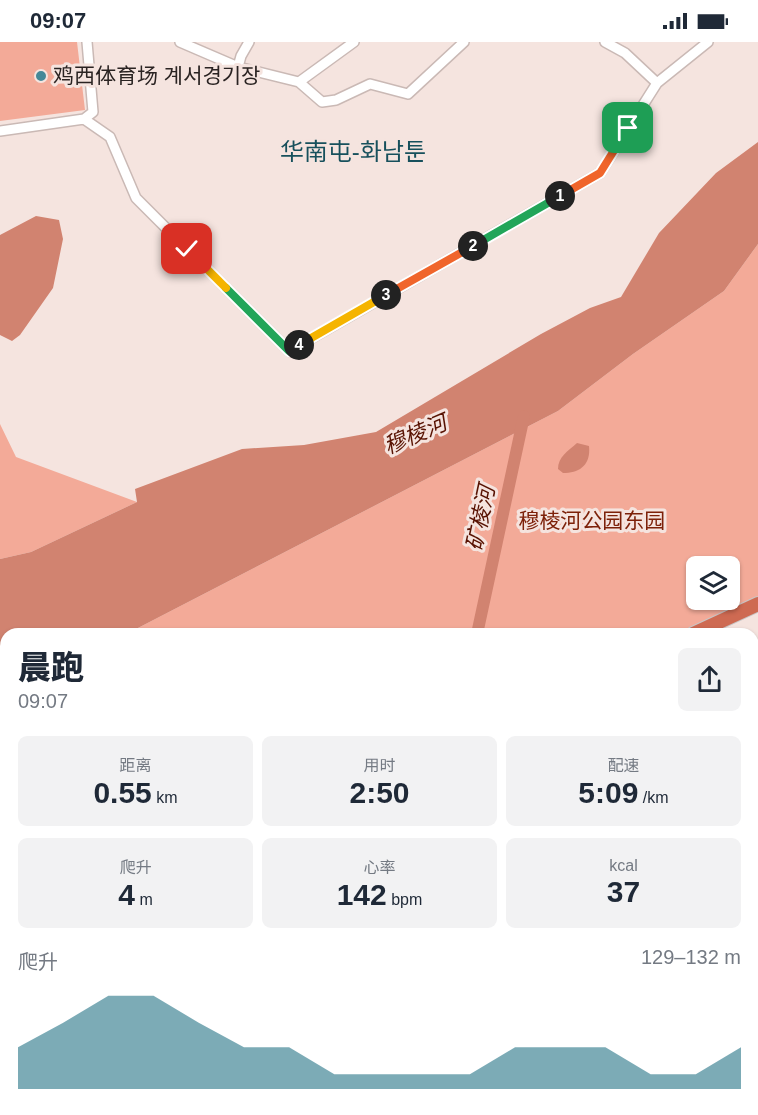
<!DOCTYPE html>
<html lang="zh">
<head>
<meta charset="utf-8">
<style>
  body { margin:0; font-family:Helvetica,"Noto Sans SC","Noto Sans KR",sans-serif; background:#f2f2f3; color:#1f2937; height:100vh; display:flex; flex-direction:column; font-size:22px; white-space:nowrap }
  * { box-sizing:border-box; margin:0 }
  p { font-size:20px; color:#747a83 }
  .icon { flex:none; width:33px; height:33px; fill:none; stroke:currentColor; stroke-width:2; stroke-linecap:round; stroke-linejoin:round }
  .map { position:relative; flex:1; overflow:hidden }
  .sheet { position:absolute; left:0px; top:586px; width:759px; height:488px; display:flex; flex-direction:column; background:#fff; border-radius:18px 18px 0 0; box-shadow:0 2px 4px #0004 }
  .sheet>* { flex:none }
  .controls { position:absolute; left:686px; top:514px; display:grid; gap:12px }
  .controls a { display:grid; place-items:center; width:54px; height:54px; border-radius:9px; background:#fff; box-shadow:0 2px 4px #0004; font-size:30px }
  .pin { position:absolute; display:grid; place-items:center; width:51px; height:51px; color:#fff; margin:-26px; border-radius:12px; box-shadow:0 3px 9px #0006 }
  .km { position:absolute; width:30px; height:30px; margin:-15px; border-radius:50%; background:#222; color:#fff; font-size:16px; line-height:30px; text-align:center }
  .round { display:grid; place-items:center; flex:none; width:63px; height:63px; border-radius:9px; background:#f2f2f3 }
  .summary { display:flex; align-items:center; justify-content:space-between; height:102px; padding:0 18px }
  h1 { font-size:33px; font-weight:800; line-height:45px }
  .stats { display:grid; grid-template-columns:repeat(3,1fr); gap:9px; height:102px; padding:6px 18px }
  .stats div { display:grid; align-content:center; border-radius:9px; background:#f2f2f3; text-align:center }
  .stats b { font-size:30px; font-weight:800 }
  .stats small { font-size:16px; font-weight:400 }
  .stats p { font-size:16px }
  .chart { height:168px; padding:12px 18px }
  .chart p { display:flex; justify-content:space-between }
  .chart svg { width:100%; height:108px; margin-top:6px; fill:#458898; opacity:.7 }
  .status { display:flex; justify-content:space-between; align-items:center; height:42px; padding:0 30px; background:#fff; direction:ltr }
  .status svg { height:16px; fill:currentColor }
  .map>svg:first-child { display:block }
  .built { fill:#efd6cf }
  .green { fill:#f3aa98; fill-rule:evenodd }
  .water { fill:#d18370 }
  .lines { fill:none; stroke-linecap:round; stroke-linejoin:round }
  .river { stroke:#d18370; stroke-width:12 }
  .minor-casing { stroke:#cab9b5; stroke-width:12 }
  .major-casing { stroke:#c8c6c6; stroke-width:14 }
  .highway-casing { stroke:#c8c6c6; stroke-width:16 }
  .minor { stroke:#fff; stroke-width:9 }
  .major { stroke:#e2a697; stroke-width:10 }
  .highway { stroke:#ce6a52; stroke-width:14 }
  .split-1-casing { stroke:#fff; stroke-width:12 }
  .split-2-casing { stroke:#fff; stroke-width:12 }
  .split-3-casing { stroke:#fff; stroke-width:12 }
  .split-4-casing { stroke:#fff; stroke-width:12 }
  .split-5-casing { stroke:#fff; stroke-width:12 }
  .split-6-casing { stroke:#fff; stroke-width:12 }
  .split-1 { stroke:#f0652b; stroke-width:8 }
  .split-2 { stroke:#22a559; stroke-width:8 }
  .split-3 { stroke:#f0652b; stroke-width:8 }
  .split-4 { stroke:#f5b400; stroke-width:8 }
  .split-5 { stroke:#22a559; stroke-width:8 }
  .split-6 { stroke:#f5b400; stroke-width:8 }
  .poi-dot { fill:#458898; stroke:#f5e4df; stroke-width:2 }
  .labels { text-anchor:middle; stroke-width:6; stroke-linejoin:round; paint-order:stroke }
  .poi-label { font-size:21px; fill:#2a2322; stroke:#f5e4df; text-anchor:start }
  .park-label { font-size:21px; fill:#7d2109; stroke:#f5e4df }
  .water-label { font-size:22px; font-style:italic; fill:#581202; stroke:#f5e4df }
  .quarter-label { font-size:24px; fill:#17505c; stroke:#f5e4df }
</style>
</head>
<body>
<div class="status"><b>09:07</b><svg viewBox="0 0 49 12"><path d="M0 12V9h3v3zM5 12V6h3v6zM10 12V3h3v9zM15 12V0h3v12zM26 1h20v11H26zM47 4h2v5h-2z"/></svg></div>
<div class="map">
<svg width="758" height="1073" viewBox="0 0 758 1073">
  <rect width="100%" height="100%" fill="#f5e4df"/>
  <!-- built -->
  <path class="built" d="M756,597l2,97 -5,2v-97z"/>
  <!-- green -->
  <path class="green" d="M0,0h77l8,68 -85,11z
    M758,202v357l-70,33h-568l16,-5 422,-218 75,-57 91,-63zM696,525h33v33h-33z
    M0,382l16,33 121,45 -106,50 -31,7z
    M0,709h6v145h-6z
    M0,880h6v61h-6z
    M436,1068h79l2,5h-84z"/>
  <!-- water -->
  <path class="water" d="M758,100v102l-34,47 -91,63 -75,57 -422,218 -16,5h-114v41l-6,3v-119l31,-7 106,-50 -2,-13 107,-40 62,-4 72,-13 165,-98 49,-26 31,-11 38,-64 57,-60z
    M36,174l23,4 4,19 -10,49 -33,47 -8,6 -12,-6v-100z
    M577,401l12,3c2,19 -9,27 -26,27l-5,-4c0,-12 10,-18 19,-26z"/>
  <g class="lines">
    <!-- river -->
    <path class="river" d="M477,592l47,-218
      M317,1073l2,-5"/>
    <!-- minor casing -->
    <g class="minor-casing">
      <path id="minor" d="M180,0l58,25 61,15 23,20 14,-2 34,-16 38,10 56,-52
        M605,0l20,11 32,30 51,-41
        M238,25l3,-11 8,-14
        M299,40l55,-40
        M84,77l26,18 26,61 153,153 311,-178 57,-90
        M0,89l84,-12 9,-7 -6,-70
        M0,1048h6
        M0,1062h6
        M46,1068l11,1
        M69,1068l35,5
        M561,1068l2,5
        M276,1073l3,-5"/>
    </g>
    <!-- major casing -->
    <g class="major-casing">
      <path id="major" d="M358,1073l2,-5"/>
    </g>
    <!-- highway casing -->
    <g class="highway-casing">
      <path id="highway" d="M693,592l65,-30
        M0,689l6,1
        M744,1068l2,5"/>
    </g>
    <!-- minor -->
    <use href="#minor" class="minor"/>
    <!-- major -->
    <use href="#major" class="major"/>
    <!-- highway -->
    <use href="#highway" class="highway"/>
  </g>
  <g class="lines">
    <!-- split-1 casing -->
    <g class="split-1-casing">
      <path id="split-1" d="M560,154l40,-23 28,-45"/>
    </g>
    <!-- split-2 casing -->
    <g class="split-2-casing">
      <path id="split-2" d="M473,204l87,-50"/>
    </g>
    <!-- split-3 casing -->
    <g class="split-3-casing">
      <path id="split-3" d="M386,253l87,-49"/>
    </g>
    <!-- split-4 casing -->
    <g class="split-4-casing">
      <path id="split-4" d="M299,303l87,-50"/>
    </g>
    <!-- split-5 casing -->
    <g class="split-5-casing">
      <path id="split-5" d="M226,246l63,63 10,-6"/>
    </g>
    <!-- split-6 casing -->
    <g class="split-6-casing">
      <path id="split-6" d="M187,207l39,39"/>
    </g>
    <!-- split-1 -->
    <use href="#split-1" class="split-1"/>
    <!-- split-2 -->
    <use href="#split-2" class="split-2"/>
    <!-- split-3 -->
    <use href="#split-3" class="split-3"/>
    <!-- split-4 -->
    <use href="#split-4" class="split-4"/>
    <!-- split-5 -->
    <use href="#split-5" class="split-5"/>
    <!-- split-6 -->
    <use href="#split-6" class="split-6"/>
  </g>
  <!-- markers -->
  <circle class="poi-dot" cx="41" cy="34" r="6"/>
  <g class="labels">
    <!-- poi labels -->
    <g class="poi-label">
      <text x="53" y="41">鸡西体育场 계서경기장</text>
    </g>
    <!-- park labels -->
    <g class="park-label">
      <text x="592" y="486">穆棱河公园东园</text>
    </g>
    <!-- water labels -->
    <g class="water-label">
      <text transform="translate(415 392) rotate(-23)" y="8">穆棱河</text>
      <text transform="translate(480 476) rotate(-78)" y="8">矿棱河</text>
    </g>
    <!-- quarter labels -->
    <g class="quarter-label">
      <text x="353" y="118">华南屯-화남툰</text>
    </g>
  </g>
</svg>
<div class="controls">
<a><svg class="icon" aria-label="layers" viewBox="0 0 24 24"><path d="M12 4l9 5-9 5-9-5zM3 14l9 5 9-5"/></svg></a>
</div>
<div class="pin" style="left:628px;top:86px;background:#1e9e55"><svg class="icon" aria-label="arrive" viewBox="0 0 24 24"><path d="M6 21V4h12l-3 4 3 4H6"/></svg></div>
<div class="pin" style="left:187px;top:207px;background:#d93025"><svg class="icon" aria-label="check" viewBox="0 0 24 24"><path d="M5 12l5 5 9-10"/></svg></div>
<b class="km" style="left:560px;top:154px">1</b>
<b class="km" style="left:473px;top:204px">2</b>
<b class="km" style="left:386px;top:253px">3</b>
<b class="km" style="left:299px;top:303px">4</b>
<section class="sheet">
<div class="summary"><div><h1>晨跑</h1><p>09:07</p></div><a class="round"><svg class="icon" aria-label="share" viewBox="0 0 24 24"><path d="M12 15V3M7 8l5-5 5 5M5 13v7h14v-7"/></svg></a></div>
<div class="stats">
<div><p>距离</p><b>0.55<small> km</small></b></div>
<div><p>用时</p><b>2:50</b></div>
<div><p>配速</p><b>5:09<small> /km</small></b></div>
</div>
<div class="stats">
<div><p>爬升</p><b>4<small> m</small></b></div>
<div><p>心率</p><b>142<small> bpm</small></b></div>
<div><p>kcal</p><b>37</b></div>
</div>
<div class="chart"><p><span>爬升</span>129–132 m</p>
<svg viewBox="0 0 160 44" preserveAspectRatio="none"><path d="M0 44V27L10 17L20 6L30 6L40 17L50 27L60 27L70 38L80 38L90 38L100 38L110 27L120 27L130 27L140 38L150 38L160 27V44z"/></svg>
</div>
</section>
</div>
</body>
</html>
